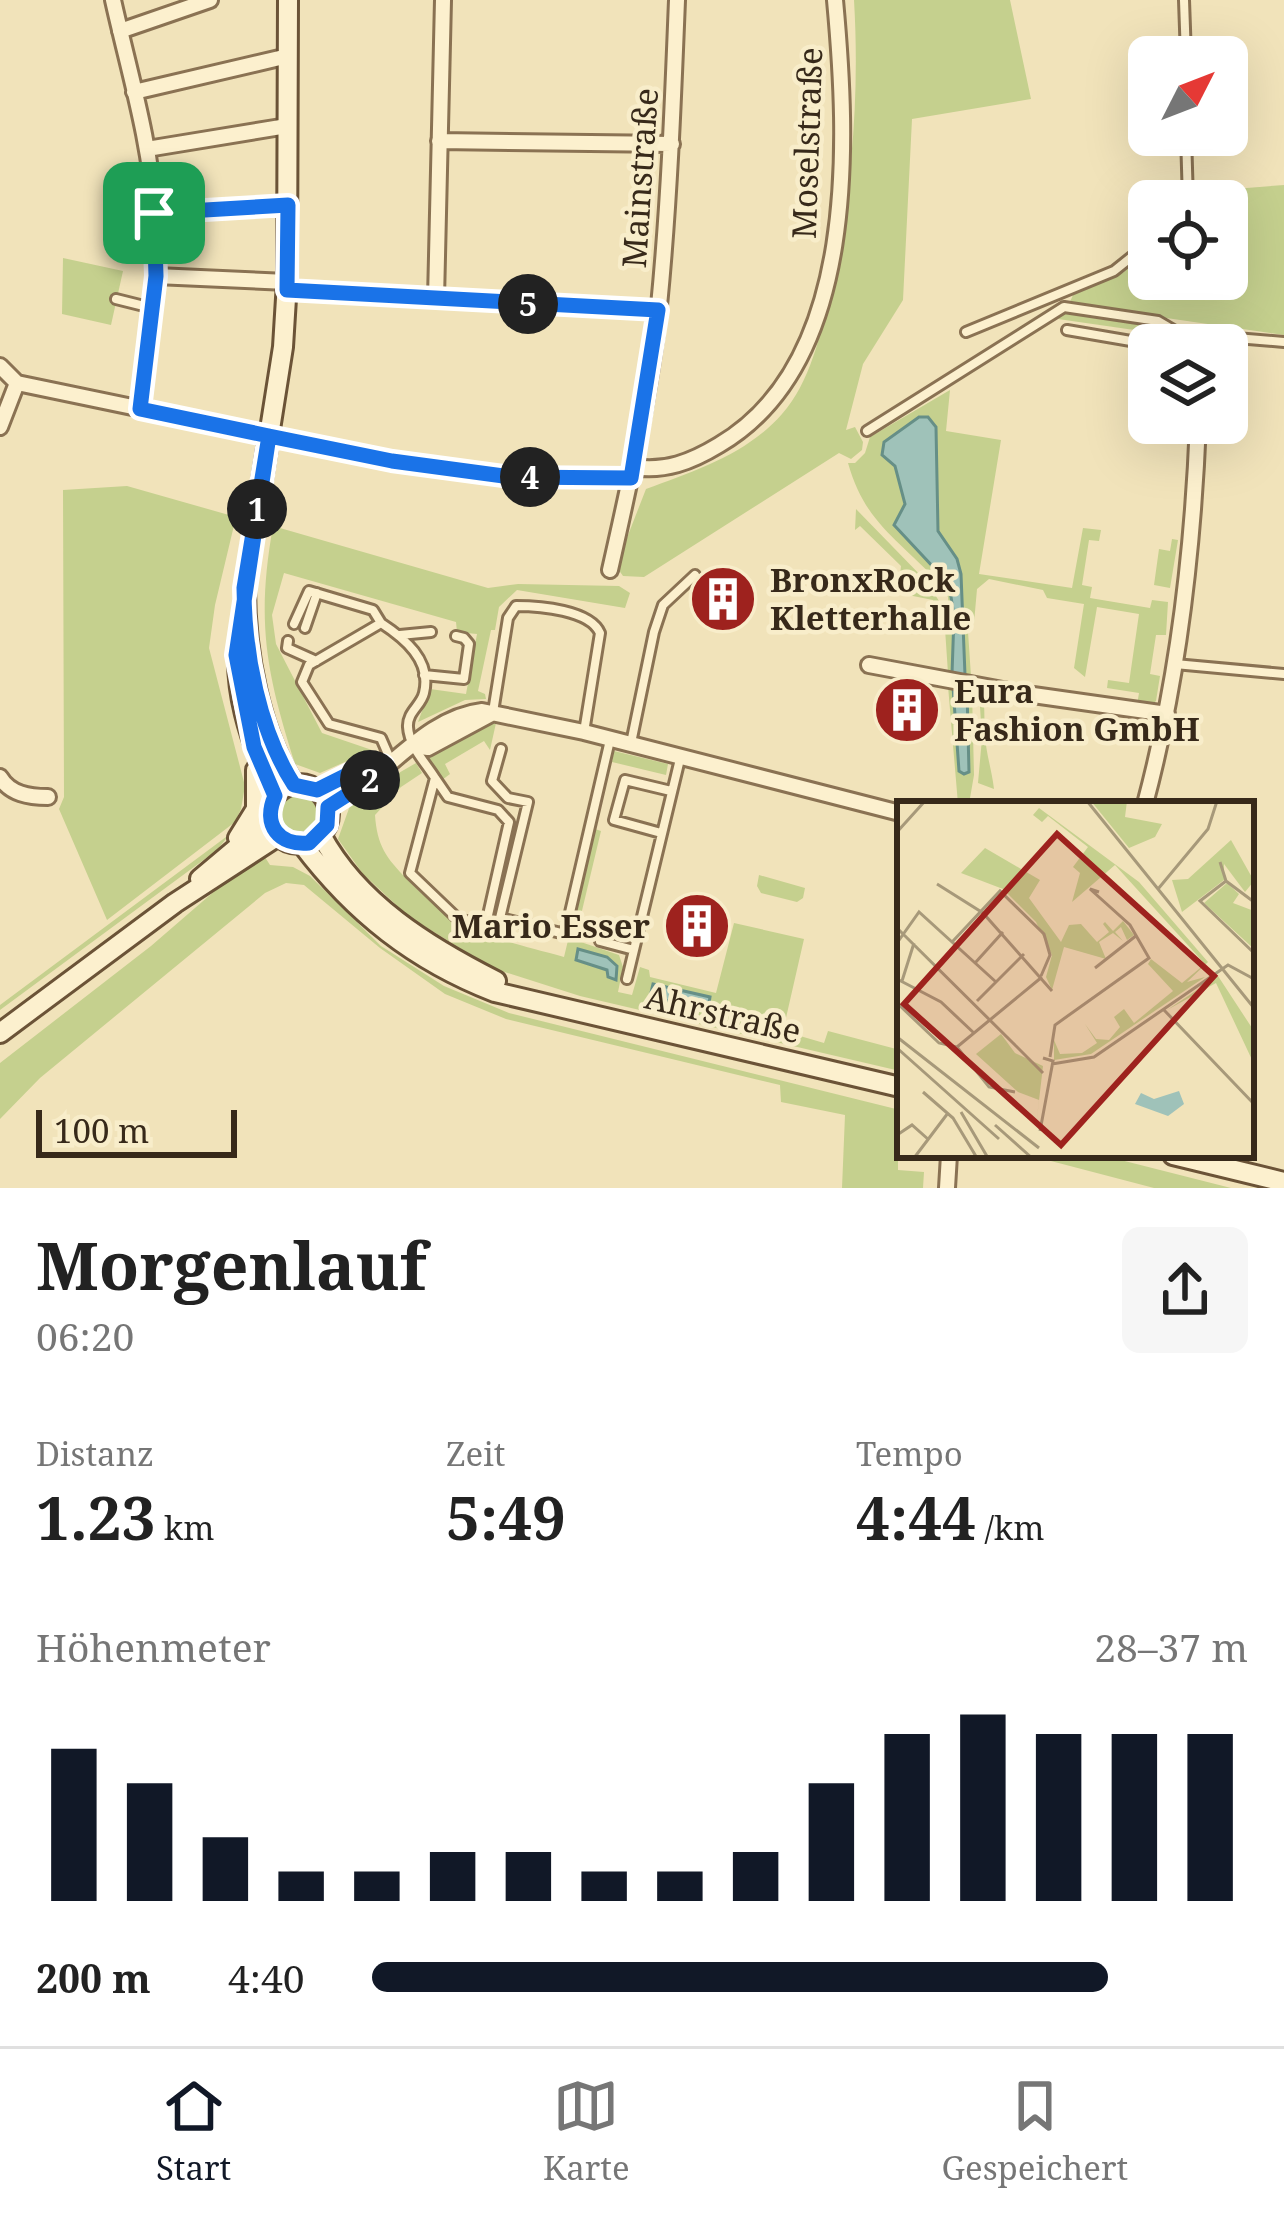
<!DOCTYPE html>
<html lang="de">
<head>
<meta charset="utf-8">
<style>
  body { margin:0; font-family:"Noto Serif",serif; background:#f6f6f6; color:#222; height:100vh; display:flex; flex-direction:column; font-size:45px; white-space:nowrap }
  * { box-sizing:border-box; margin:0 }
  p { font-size:39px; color:#767676 }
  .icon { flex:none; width:66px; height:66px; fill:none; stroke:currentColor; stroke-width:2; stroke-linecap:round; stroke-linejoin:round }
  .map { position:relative; height:1188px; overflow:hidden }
  .side { display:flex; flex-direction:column; background:#fff; flex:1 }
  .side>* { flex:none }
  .needle { width:78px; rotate:48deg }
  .controls { position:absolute; left:1128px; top:36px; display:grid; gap:24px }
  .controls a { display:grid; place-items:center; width:120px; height:120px; border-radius:18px; background:#fff; box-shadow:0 12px 48px #0002; font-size:60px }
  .scale { position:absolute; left:36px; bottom:30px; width:201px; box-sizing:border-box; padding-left:12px; border:6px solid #37291a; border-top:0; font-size:33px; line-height:42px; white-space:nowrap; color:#37291a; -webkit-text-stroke:9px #f8edca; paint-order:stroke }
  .pin { position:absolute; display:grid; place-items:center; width:102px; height:102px; color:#fff; margin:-51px; border-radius:24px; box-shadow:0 6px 18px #0006 }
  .km { position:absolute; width:60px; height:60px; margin:-30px; border-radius:50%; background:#222; color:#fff; font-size:33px; line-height:60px; text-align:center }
  .round { display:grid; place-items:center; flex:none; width:126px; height:126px; border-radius:18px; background:#f6f6f6 }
  .head { display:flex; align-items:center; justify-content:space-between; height:204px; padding:0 36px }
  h1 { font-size:66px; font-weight:700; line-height:90px }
  .figures { display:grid; grid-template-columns:repeat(3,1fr); gap:18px; height:204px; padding:12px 36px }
  .figures div { display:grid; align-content:center }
  .figures b { font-size:60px; font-weight:700 }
  .figures small { font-size:33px; font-weight:400 }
  .figures p { font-size:33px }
  .chart { height:336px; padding:24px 36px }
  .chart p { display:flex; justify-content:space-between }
  .chart svg { width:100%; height:216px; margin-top:12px; stroke:#111827; stroke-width:6 }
  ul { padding:0 36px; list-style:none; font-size:39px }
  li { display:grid; grid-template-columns:192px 144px 1fr; align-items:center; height:90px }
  li i { height:30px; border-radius:15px; background:#111827 }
  .tabs { display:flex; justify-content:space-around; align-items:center; height:168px; border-top:3px solid #e0e0e0; background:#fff; font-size:33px; color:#767676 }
  .tabs a { display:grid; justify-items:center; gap:6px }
  .tabs .current { color:#111827 }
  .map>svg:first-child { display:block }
  .green { fill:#c5d08e }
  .water { fill:#9fc2b9; stroke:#668f87; stroke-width:3 }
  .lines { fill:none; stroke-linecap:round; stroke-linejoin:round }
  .lane-casing { stroke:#8a7253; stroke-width:14 }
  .street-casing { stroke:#8a7253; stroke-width:20 }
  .secondary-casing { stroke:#6b5337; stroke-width:24 }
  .lane { stroke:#fcf0ce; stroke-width:8 }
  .street { stroke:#fcf0ce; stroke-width:14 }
  .secondary { stroke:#fcf0ce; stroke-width:18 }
  .route-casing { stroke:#fff; stroke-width:24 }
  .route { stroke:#1a73e8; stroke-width:15 }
  .labels { text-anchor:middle; stroke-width:9; stroke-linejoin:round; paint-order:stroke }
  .street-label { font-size:33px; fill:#37291a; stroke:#f8edca }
  .poi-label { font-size:33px; font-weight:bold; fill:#37291a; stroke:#f8edca; text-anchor:start }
  .inset-road { fill:none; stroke:#a7997a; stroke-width:3 }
  .view { fill:#9e221e; fill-opacity:0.15; stroke:#9e221e; stroke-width:6 }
  .inset-edge { fill:none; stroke:#37291a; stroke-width:6 }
</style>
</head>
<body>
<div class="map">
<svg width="1284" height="1188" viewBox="0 0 1284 1188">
  <rect width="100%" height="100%" fill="#f1e3ba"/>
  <!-- green -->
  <path class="green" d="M854,0h156l21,99 -119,20 -9,181 -40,64 -17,66 9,-3 8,15 -1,8 -11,9 -12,-6 -195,124 -21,-1 -7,-10 30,-77c49,-18 101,-35 136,-75 28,-31 39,-81 48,-120 21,-98 30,-193 24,-294z
    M1284,185v150l-215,-31 4,-9 51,-23 25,-21v28h78v-78h-13l-5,-10z
    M63,258l60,13 -12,54 -49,-11z
    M1066,311l91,15 5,8 -104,-15z
    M950,390l-4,41 55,9 -22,134 93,14 11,-60 18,2 -2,11 -10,-1 -7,45 10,2 -2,11 60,10 2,-8 16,2 -2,33h-10l-6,39 10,2 -4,25 -7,6 -12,-2 2,-12 -32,-5 1,-8 21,3 10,-69 -42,-7 -12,70 -11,-9 10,-64 -37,-6 -4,-8 -54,-11 -12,10 -3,34 -24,-1 -2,-25 -8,-13c-40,-44 -75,-60 -92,-121h7l10,-10 5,-16z
    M127,486l109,31 -21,88 -6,43 36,138 -4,23 -6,13 -128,98 -48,-111 5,-12 -1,-307z
    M856,509l71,73 12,19 8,27 21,4 3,44 -23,-3 -3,-44 -15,-4 3,-25 -35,-7 3,-27 -41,-40 -5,4z
    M273,526l215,62 30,-4 101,2 11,7 -5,15 -108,-18 -18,17 -4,23h-4l-13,61 7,3 1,5 -21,1 -47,22 12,-33 36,5 11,-60 -20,-2 -1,-10 -172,-49 -12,42 4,29 46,89 50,17 -52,23 -25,-9c-29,-92 -39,-142 -22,-238z
    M1172,539l6,1 -8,48 -16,-3 5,-36 11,2z
    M948,686l24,5 2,84 -5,29h-11z
    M979,691l4,1c2,15 1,29 2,44 1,17 7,35 9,53l-16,-6 4,-45z
    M496,723l-6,27 -6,-9 -39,23 5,10 -8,6 -14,-23 50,-29z
    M614,751l54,13 -2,11 -54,-13z
    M416,763l6,10 -21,14 -26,28c2,30 11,43 32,64 50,53 90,60 157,78l31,-128 6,2 -26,109 44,15 4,12 -5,25 14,3 8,-28 9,3 1,7 66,16 18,-70 70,16 -21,92 41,12 4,-12 72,19v21l-320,-75 -88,-28 -84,-52 -45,-42 -25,-35 14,-39z
    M279 812a20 20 0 1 1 40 0a20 20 0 1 1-40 0Z
    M230,834l-13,16 -217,160v-5z
    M261,851l9,14 23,2 17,9 71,70 63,40 65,27 391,97v45h17l-1,4 -18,1v10l26,2 -1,16h-81l3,-73 -64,-13 -1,-17 -274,-66 -61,-25 -65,-46 -76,-63 -18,-2 -21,10 -225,185 -40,41v-56l151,-117z
    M759,875l46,13 -2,10 -6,4 -36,-9 -4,-7z
    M1028,1155h73l130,33h-77z"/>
  <!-- water -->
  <path class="water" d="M919,417h9l8,10 2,104 19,28 4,15 4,101 -13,-1 2,-58 -5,-32 -55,-59 11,-21 -10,-38 -13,-11 2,-13z
    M953,687l14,3 2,82 -5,2 -5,-3z
    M578,949l29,8 10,9 -1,14 -8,-3 -1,-7 -31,-10z
    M653,984l57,13 -2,13 -58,-13z"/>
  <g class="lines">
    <!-- lane casing -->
    <g class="lane-casing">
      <path id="lane" d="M1184,0l2,57
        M1186,135l2,66
        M116,299l36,9
        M1067,330l87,15
        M966,332l148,-61 35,-28
        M1201,345l23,-8 60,5
        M867,431l197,-124 94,14 34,20
        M294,624l15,-33 64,19 8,13
        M305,628l12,-35
        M400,635l31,-3
        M288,641l-1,7 29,13
        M1175,664l109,10
        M424,675l40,4 5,-35 -5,-6 -8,-2
        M493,712l15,-94 8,-12c24,0 74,4 84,27l-16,99
        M631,743l23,-111 9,-27 32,-30
        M501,749l-9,32 16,17 20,4 -28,116 65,16 45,-194
        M391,761l-10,-23 -52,-14 -27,-42 7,-17 72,-42c23,15 51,37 43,70 -3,13 -17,19 -16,34 1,19 17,35 27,51
        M435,778l13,19 50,13 11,12 -21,93 -9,9 -21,-5 -48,-46z
        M661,833l-47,-13 11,-40 46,11
        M600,941l34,9
        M627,979l53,-220"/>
    </g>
    <!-- street casing -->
    <g class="street-casing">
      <path id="street" d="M113,0c16,72 38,143 42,217 3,65 -6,128 -15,192
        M120,31l90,-31
        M134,92l154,-36
        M439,141l233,3
        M147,149l140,-23
        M154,213l134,-8
        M156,276l131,6
        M287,291l371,19
        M436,299l7,-299
        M1177,345l11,-3 10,3
        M0,366l17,17
        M17,383l375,78 119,16 120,1
        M0,427l17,-44
        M633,467c32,5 58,-5 86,-22 140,-82 129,-304 116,-445
        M610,570c19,-84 40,-178 49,-264 10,-102 14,-204 18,-306
        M869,665l150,28 148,21
        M414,746l14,2 65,-35
        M0,777c10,17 29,20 48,20
        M317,790l46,-23 20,-2
        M1145,804c33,-123 48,-254 53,-381
        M328,807c13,-9 28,-16 41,-26 33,-26 68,-65 113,-70l102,21 316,81
        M947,1188l2,-33"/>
    </g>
    <!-- secondary casing -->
    <g class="secondary-casing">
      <path id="secondary" d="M288,0l-1,282 -4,65 -38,241c0,63 14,144 49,197
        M241,627c-11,59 10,116 34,169
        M269 814a30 30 0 1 1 60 0a30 30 0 1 1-60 0Z
        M321,835c37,69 108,112 175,146
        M238,838l18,-29v-39
        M302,844c52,69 113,117 193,148l405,95
        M200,879l70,-59
        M0,1033l175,-130 103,-67
        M1173,1155l111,27"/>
    </g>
    <!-- lane -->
    <use href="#lane" class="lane"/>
    <!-- street -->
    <use href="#street" class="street"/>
    <!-- secondary -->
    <use href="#secondary" class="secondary"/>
  </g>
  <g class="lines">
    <!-- route casing -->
    <g class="route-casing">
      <path id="route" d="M154,213l2,63 -16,133 129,27 -25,152c0,64 15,143 50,197l23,5 46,-23 20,-2 -11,14 -44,28 -1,18 -18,18c-30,3 -47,-18 -34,-47l-21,-49 -18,-92 33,-219 123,25 119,16 120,1 27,-168 -371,-20 1,-85 -134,8"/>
    </g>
    <!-- route -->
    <use href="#route" class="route"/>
  </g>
  <!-- icons -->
  <defs>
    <g id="building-disc" transform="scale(3.45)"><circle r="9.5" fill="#9e221e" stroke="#f8edca"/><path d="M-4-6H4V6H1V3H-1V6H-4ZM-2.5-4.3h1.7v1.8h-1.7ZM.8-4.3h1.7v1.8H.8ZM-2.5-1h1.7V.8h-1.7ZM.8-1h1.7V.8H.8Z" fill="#fff"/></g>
  </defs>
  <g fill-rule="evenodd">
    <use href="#building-disc" x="723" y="599"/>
    <use href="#building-disc" x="907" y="710"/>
    <use href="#building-disc" x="697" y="926"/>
  </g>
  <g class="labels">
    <!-- street labels -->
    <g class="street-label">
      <text transform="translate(807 143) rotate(-88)" y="12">Moselstraße</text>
      <text transform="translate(640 178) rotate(-86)" y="12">Mainstraße</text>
      <text transform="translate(723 1014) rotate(13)" y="12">Ahrstraße</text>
    </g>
    <!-- poi labels -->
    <g class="poi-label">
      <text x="770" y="592">BronxRock<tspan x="770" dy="38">Kletterhalle</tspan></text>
      <text x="954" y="703">Eura<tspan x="954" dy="38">Fashion GmbH</tspan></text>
      <text x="650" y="938" text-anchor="end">Mario Esser</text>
    </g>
  </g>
  <!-- overview -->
  <g transform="translate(897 801)">
    <rect width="357" height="357" fill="#f1e3ba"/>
    <path d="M194,0h36l-2,16 37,7 -7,13 -26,11zM142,7l100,74 69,80 -21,20 18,-5 -114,77 -37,6v-20l6,14 22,-1 15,-10 -12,-19 11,15 13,1 11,-13 -6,-10 10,-8 10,14 39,-32 -25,-27 3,-5 31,24 23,-19 -90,-99 -43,37 8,-29 -7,-6 15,-20 -40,-31 -6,6 -9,-7zM334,39l23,41 -9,11 -21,-28v16l-42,32 -10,-32 16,-1zM88,47l55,32 -11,18 32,44 8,-17 12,-1 16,18 12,-10 -6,-8 2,-2 8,9 10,-10 11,14 -7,5 -6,-13 -6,5 8,9 -10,-8 -14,9 7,17 -42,-12 -12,43 -6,-13 6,-22 -16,-33 -33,-33 -42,-16zM330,82l12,11 -6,9 21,8v38l-50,-46zM321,175l36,55v33l-38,-81 -49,27zM104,233l14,19 28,13 -8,69 4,-35 -21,-8 -42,-38z" fill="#c5d08e"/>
    <path d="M282,290l5,13 -16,12 -33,-12 6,-11 13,6z" fill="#9fc2b9"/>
    <path class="inset-road" d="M190,0l167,207M0,31l28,-31M323,61l6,19 28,21M329,80l-26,20 54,52M40,83l46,29 69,78M261,88l50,-60 9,-28M0,127l118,117M56,140l47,-50 44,43 6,21 -9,21M0,142l22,-31 77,70M78,162l28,-31M198,167l42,-33M0,178l44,23 34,32M5,180l12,-38M80,200l47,-47M0,202l42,40 18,4 32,40 26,5M267,209l90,94M0,236l142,111M117,243l29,29M60,246l85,-70M0,247l102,91M153,256l5,-32 94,-67 -19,-33 -40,-36 9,3M155,263l42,-7 134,-92 26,14M26,291l30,26 24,40M64,311l27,46M98,324l37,33M143,330l13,-70 -10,-3M0,334l15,-10 17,15M17,357l34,-45"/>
    <path class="view" d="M160,33l157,142 -153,169 -157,-141z"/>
    <rect width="357" height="357" class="inset-edge"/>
  </g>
</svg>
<div class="controls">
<a><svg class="needle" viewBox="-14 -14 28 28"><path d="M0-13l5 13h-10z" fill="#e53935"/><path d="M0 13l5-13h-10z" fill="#767676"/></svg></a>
<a><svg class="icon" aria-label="locate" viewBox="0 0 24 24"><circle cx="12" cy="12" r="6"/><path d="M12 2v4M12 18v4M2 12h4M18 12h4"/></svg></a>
<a><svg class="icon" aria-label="layers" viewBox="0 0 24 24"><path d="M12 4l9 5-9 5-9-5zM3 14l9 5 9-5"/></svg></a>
</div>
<div class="scale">100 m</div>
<div class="pin" style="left:154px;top:213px;background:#1e9e55"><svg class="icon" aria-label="arrive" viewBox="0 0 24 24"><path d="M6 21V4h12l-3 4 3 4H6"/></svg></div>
<b class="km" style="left:257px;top:509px">1</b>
<b class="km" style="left:370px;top:780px">2</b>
<b class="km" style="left:530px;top:477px">4</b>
<b class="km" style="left:528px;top:304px">5</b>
</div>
<section class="side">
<div class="head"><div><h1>Morgenlauf</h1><p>06:20</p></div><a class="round"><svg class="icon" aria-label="share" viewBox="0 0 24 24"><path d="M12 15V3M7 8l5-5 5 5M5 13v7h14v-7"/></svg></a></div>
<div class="figures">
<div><p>Distanz</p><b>1.23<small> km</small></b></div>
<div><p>Zeit</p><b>5:49</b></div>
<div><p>Tempo</p><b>4:44<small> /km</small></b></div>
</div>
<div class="chart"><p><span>Höhenmeter</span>28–37 m</p>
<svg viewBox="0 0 160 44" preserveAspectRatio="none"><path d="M5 44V13M15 44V20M25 44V31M35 44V38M45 44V38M55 44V34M65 44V34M75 44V38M85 44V38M95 44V34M105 44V20M115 44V10M125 44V6M135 44V10M145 44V10M155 44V10"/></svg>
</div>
<ul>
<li><b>200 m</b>4:40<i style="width:84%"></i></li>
</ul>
</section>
<nav class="tabs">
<a class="current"><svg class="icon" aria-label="home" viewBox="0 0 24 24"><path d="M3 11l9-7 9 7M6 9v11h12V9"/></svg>Start</a>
<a><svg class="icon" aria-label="map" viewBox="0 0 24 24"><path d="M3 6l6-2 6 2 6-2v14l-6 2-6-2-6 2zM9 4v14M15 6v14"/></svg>Karte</a>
<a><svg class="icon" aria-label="saved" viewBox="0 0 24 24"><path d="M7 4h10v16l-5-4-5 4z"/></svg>Gespeichert</a>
</nav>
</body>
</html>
